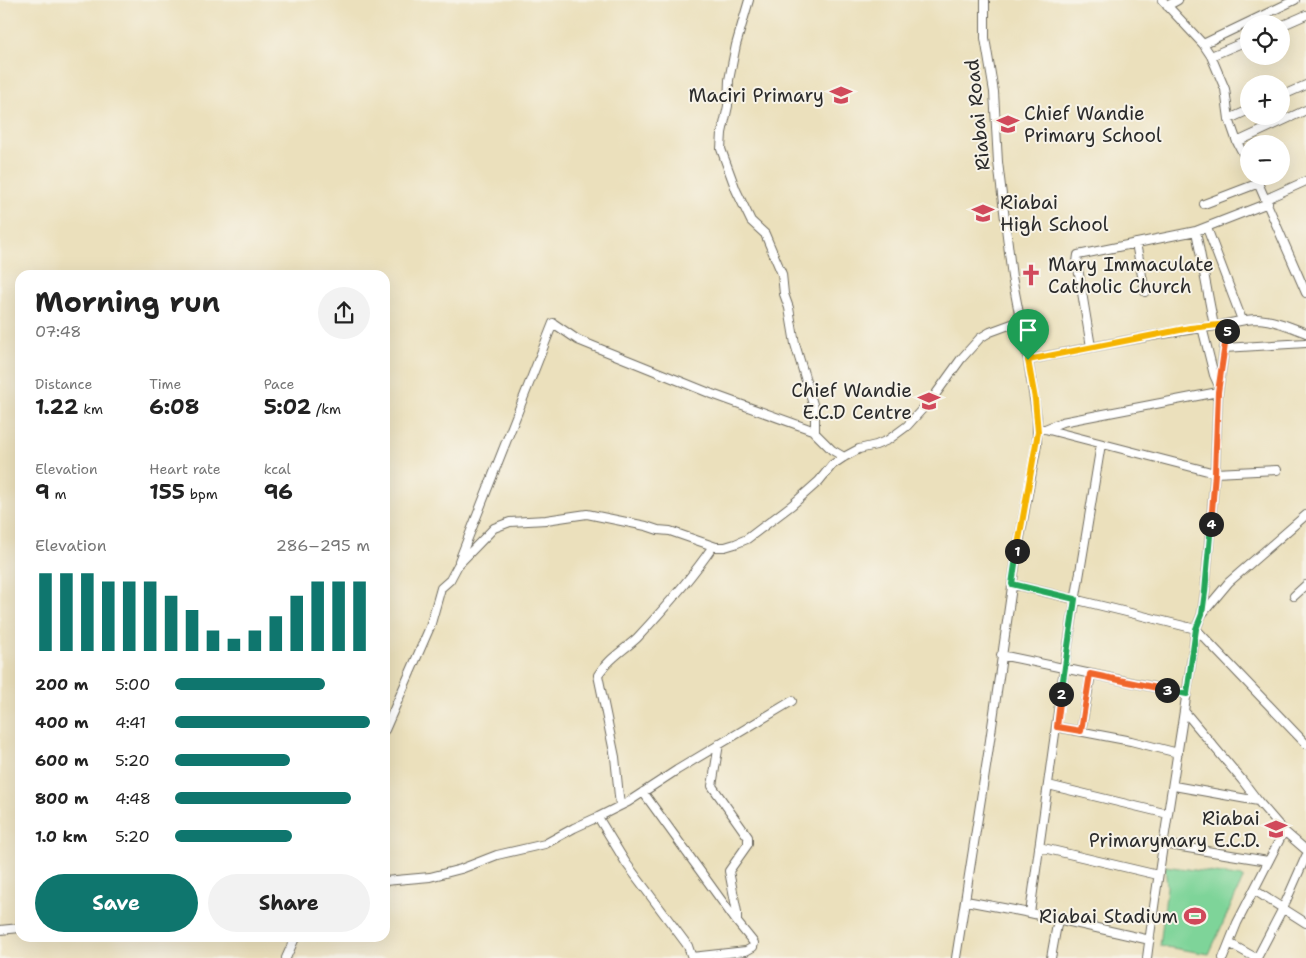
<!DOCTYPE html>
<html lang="en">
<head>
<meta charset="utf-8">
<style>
  body { margin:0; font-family:"Shantell Sans",sans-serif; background:#f2f2f2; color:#222; height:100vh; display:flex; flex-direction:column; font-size:19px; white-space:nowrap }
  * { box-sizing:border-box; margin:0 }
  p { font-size:16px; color:#767676 }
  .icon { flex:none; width:28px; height:28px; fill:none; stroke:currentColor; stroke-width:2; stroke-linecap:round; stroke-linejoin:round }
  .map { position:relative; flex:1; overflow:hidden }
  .sheet { position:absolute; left:15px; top:270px; width:375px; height:672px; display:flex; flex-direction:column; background:#fff; border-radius:15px; box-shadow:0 5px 20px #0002 }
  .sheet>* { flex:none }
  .tools { position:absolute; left:1240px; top:15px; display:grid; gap:10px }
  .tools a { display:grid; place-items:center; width:50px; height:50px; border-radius:50%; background:#fff; box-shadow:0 5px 20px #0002; font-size:25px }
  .pin { position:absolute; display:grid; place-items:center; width:42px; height:42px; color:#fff; margin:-51px -21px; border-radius:50% 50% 50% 0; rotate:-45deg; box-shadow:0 0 5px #0007 }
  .pin .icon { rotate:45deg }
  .km { position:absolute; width:25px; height:25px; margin:-12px; border-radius:50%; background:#222; color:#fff; font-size:14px; line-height:25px; text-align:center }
  .round { display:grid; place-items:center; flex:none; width:52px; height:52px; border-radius:26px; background:#f2f2f2 }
  .head { display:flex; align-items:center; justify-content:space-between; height:85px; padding:0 20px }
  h1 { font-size:28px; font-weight:700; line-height:38px }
  .stats { display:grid; grid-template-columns:repeat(3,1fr); gap:8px; height:85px; padding:5px 20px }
  .stats div { display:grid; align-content:center }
  .stats b { font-size:21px; font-weight:700 }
  .stats small { font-size:14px; font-weight:400 }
  .stats p { font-size:14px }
  .chart { height:140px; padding:10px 20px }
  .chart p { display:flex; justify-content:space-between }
  .chart svg { width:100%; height:90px; margin-top:5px; stroke:#0f766e; stroke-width:6 }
  .primary-button { display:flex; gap:10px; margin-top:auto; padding:10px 20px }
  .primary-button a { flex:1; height:58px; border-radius:30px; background:#0f766e; color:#fff; font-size:20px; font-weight:700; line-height:58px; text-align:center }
  .primary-button a+a { background:#f2f2f2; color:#222 }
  ul { padding:0 20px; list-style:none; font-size:16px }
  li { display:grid; grid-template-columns:80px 60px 1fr; align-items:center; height:38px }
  li i { height:12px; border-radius:6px; background:#0f766e }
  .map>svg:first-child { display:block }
  .green { fill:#7ed499; stroke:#548062 }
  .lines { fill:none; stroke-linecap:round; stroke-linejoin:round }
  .street-casing { stroke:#6e6a5e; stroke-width:10 }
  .street { stroke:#fff; stroke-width:8 }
  .split-1-casing { stroke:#fff; stroke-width:10 }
  .split-2-casing { stroke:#fff; stroke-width:10 }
  .split-3-casing { stroke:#fff; stroke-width:10 }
  .split-4-casing { stroke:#fff; stroke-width:10 }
  .split-5-casing { stroke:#fff; stroke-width:10 }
  .split-6-casing { stroke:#fff; stroke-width:10 }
  .split-1 { stroke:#f5b400; stroke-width:6 }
  .split-2 { stroke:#22a559; stroke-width:6 }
  .split-3 { stroke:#f0652b; stroke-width:6 }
  .split-4 { stroke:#22a559; stroke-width:6 }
  .split-5 { stroke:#f0652b; stroke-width:6 }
  .split-6 { stroke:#f5b400; stroke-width:6 }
  .labels { text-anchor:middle; stroke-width:4; stroke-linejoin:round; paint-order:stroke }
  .poi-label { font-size:19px; fill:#2b2b2b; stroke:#f7f3e8; text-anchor:end }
  .street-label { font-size:19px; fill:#2b2b2b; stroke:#f7f3e8 }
</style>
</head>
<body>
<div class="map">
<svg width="1306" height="958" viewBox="0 0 1306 958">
  <rect width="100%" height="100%" fill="#f7f3e8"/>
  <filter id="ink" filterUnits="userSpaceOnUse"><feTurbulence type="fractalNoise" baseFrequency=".02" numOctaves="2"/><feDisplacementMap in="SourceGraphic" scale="10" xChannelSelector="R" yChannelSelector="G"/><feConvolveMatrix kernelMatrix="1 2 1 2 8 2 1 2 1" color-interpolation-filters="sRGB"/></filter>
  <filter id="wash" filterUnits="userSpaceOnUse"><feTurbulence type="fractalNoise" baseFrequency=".0096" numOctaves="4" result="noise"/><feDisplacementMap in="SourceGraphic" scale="20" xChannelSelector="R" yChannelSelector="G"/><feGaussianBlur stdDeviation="1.12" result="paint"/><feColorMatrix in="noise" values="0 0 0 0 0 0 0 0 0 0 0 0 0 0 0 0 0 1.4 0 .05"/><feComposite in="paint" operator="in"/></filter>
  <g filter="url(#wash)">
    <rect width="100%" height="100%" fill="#ebe0bc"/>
    <!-- green -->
    <path class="green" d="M1165,866l79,11 -35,77 -49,-8 7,-59z"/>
  </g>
  <g filter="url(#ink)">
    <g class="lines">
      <!-- street casing -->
      <g class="street-casing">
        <path id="street" d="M749,0l-13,45 -7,35 -1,26 -6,27 -1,16 15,41 15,31 14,13 17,40 2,20 5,14 6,36 20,67v22
          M985,0v38l9,54 4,70 14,115 16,83c60,-12 120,-25 181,-33 16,-2 33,-8 49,-8 16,1 33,8 48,14
          M1162,0l41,44 8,12 14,33 4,30 8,23 12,23
          M1167,6l11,-6
          M1281,26l25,-11
          M1203,44l92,-44
          M1211,56l38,-16
          M1281,96l25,-11
          M1229,119l20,-9
          M1237,142l69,-32
          M1255,176l51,117
          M1266,199l40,-18
          M1204,204l55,-21
          M1207,228l35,92
          M1196,231l18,95
          M1136,243l9,49
          M1202,327l12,48 5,11
          M1091,347l-14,-85 1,-7 118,-24 72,-28
          M1224,348l82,-5
          M1038,429h7l170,44 62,-3
          M1045,429l17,-7 156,-30
          M459,561l94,-238 25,17 134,54 100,36 20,20 12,7
          M1012,584l184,45 110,115
          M1294,596l12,-11
          M1203,613l26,-31 77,-67
          M1001,655l186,39
          M1185,712l57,68 16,21
          M1057,727l74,14 47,12
          M385,730l45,-103 11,-39 9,-8 8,-15 36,-37 16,-6 36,-2 41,-6 59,12 12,4 12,1 46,16h9l10,-3 12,-5 45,-34 27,-24 13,-16 12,-8 15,-8 17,-4 12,-5 19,-14 28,-31 26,-36 19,-21 10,-6 30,-11
          M1081,731l10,-57
          M1048,785l120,29
          M1174,786l84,15 26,30 22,19
          M643,792l94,130
          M620,806l-5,-49 -17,-82c9,-15 26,-25 39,-37 27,-29 54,-59 76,-92
          M598,817l28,46 62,83 4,12
          M1163,844l105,17
          M1039,847l119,28
          M385,881l45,-4 31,-8 36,-14 48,-11 29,-16 24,-11 30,-15 49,-32 115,-69
          M1254,890l52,33
          M966,901l64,12 120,27
          M1030,913l34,-244 37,-225
          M0,930l20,-2
          M1229,943l27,15
          M692,957l54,-6 7,-4 1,-4 -17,-21v-10l-8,-41 19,-27v-7l-36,-51 7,-42
          M286,958l9,-20
          M956,958l32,-204 28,-195 21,-115v-26l-9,-58
          M1051,958l7,-39
          M1147,958c14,-110 34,-219 49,-329l6,-15 3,-22 10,-119 3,-81 10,-68
          M1223,958l14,-35 47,-92
          M1257,958l26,-50 23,-52"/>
      </g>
      <!-- street -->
      <use href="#street" class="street"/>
    </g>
  </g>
  <g class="lines" filter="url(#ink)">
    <!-- split-1 casing -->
    <g class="split-1-casing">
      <path id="split-1" d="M1017,551l21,-119 -3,-33 -7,-39"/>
    </g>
    <!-- split-2 casing -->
    <g class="split-2-casing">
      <path id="split-2" d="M1017,551l-5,33 63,15 -14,95"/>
    </g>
    <!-- split-3 casing -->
    <g class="split-3-casing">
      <path id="split-3" d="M1061,694l-4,33 24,4 9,-57 77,16"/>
    </g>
    <!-- split-4 casing -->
    <g class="split-4-casing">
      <path id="split-4" d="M1167,690l20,4 9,-65 6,-15 3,-22 6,-68"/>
    </g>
    <!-- split-5 casing -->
    <g class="split-5-casing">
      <path id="split-5" d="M1211,524l4,-51 3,-81 9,-61"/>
    </g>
    <!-- split-6 casing -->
    <g class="split-6-casing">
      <path id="split-6" d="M1028,360l162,-32 38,-4 -1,7"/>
    </g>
    <!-- split-1 -->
    <use href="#split-1" class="split-1"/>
    <!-- split-2 -->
    <use href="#split-2" class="split-2"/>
    <!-- split-3 -->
    <use href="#split-3" class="split-3"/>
    <!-- split-4 -->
    <use href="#split-4" class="split-4"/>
    <!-- split-5 -->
    <use href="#split-5" class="split-5"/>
    <!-- split-6 -->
    <use href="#split-6" class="split-6"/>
  </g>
  <!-- icons -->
  <defs>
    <g id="school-bare" transform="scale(1.725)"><path d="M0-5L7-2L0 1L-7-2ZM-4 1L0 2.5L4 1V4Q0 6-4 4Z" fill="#d1495b" stroke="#f7f3e8" stroke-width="2.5" paint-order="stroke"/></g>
    <g id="church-bare" transform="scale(1.725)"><path d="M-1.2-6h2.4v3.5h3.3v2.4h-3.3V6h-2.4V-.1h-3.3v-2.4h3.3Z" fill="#d1495b" stroke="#f7f3e8" stroke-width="2.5" paint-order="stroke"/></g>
    <g id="stadium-bare" transform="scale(1.725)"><path d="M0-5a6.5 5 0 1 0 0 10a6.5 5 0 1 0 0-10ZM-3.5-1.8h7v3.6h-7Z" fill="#d1495b" stroke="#f7f3e8" stroke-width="2.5" paint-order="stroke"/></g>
  </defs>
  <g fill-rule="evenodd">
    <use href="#school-bare" x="841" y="95"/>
    <use href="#school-bare" x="1008" y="124"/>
    <use href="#school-bare" x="983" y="213"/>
    <use href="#church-bare" x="1031" y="275"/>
    <use href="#school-bare" x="929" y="401"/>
    <use href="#school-bare" x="1276" y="829"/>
    <use href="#stadium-bare" x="1195" y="916"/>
  </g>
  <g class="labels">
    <!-- poi labels -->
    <g class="poi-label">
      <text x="824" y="102">Maciri Primary</text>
      <text x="1024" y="120" text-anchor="start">Chief Wandie<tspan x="1024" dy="22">Primary School</tspan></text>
      <text x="1000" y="209" text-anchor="start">Riabai<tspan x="1000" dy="22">High School</tspan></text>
      <text x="1048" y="271" text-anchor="start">Mary Immaculate<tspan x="1048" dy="22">Catholic Church</tspan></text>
      <text x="912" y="397">Chief Wandie<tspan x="912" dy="22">E.C.D Centre</tspan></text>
      <text x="1260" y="825">Riabai<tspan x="1260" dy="22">Primarymary E.C.D.</tspan></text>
      <text x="1178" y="923">Riabai Stadium</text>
    </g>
    <!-- street labels -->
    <g class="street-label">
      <text transform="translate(977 115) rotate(-96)" y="7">Riabai Road</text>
    </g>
  </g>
</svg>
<div class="tools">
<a><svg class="icon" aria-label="locate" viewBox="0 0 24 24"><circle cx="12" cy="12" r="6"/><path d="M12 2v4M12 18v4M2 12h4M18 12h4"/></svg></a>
<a>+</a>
<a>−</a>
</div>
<div class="pin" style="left:1028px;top:360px;background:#1e9e55"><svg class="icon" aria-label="arrive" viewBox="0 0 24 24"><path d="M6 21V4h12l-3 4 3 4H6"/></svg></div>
<b class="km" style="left:1017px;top:551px">1</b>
<b class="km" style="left:1061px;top:694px">2</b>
<b class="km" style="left:1167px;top:690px">3</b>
<b class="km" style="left:1211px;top:524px">4</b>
<b class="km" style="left:1227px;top:331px">5</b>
<section class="sheet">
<div class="head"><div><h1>Morning run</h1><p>07:48</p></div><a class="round"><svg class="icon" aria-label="share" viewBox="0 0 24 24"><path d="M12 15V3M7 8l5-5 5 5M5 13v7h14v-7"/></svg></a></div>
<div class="stats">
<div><p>Distance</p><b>1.22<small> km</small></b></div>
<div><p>Time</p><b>6:08</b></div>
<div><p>Pace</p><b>5:02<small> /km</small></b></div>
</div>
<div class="stats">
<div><p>Elevation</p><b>9<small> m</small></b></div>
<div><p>Heart rate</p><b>155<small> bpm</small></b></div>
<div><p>kcal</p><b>96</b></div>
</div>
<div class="chart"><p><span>Elevation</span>286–295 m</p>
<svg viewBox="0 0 160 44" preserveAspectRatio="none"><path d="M5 44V6M15 44V6M25 44V6M35 44V10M45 44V10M55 44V10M65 44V17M75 44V24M85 44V34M95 44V38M105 44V34M115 44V27M125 44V17M135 44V10M145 44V10M155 44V10"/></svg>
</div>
<ul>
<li><b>200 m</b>5:00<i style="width:77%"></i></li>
<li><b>400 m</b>4:41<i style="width:100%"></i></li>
<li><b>600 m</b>5:20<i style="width:59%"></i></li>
<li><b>800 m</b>4:48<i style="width:90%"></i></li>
<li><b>1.0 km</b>5:20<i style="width:60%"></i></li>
</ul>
<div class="primary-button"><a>Save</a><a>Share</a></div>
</section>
</div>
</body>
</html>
